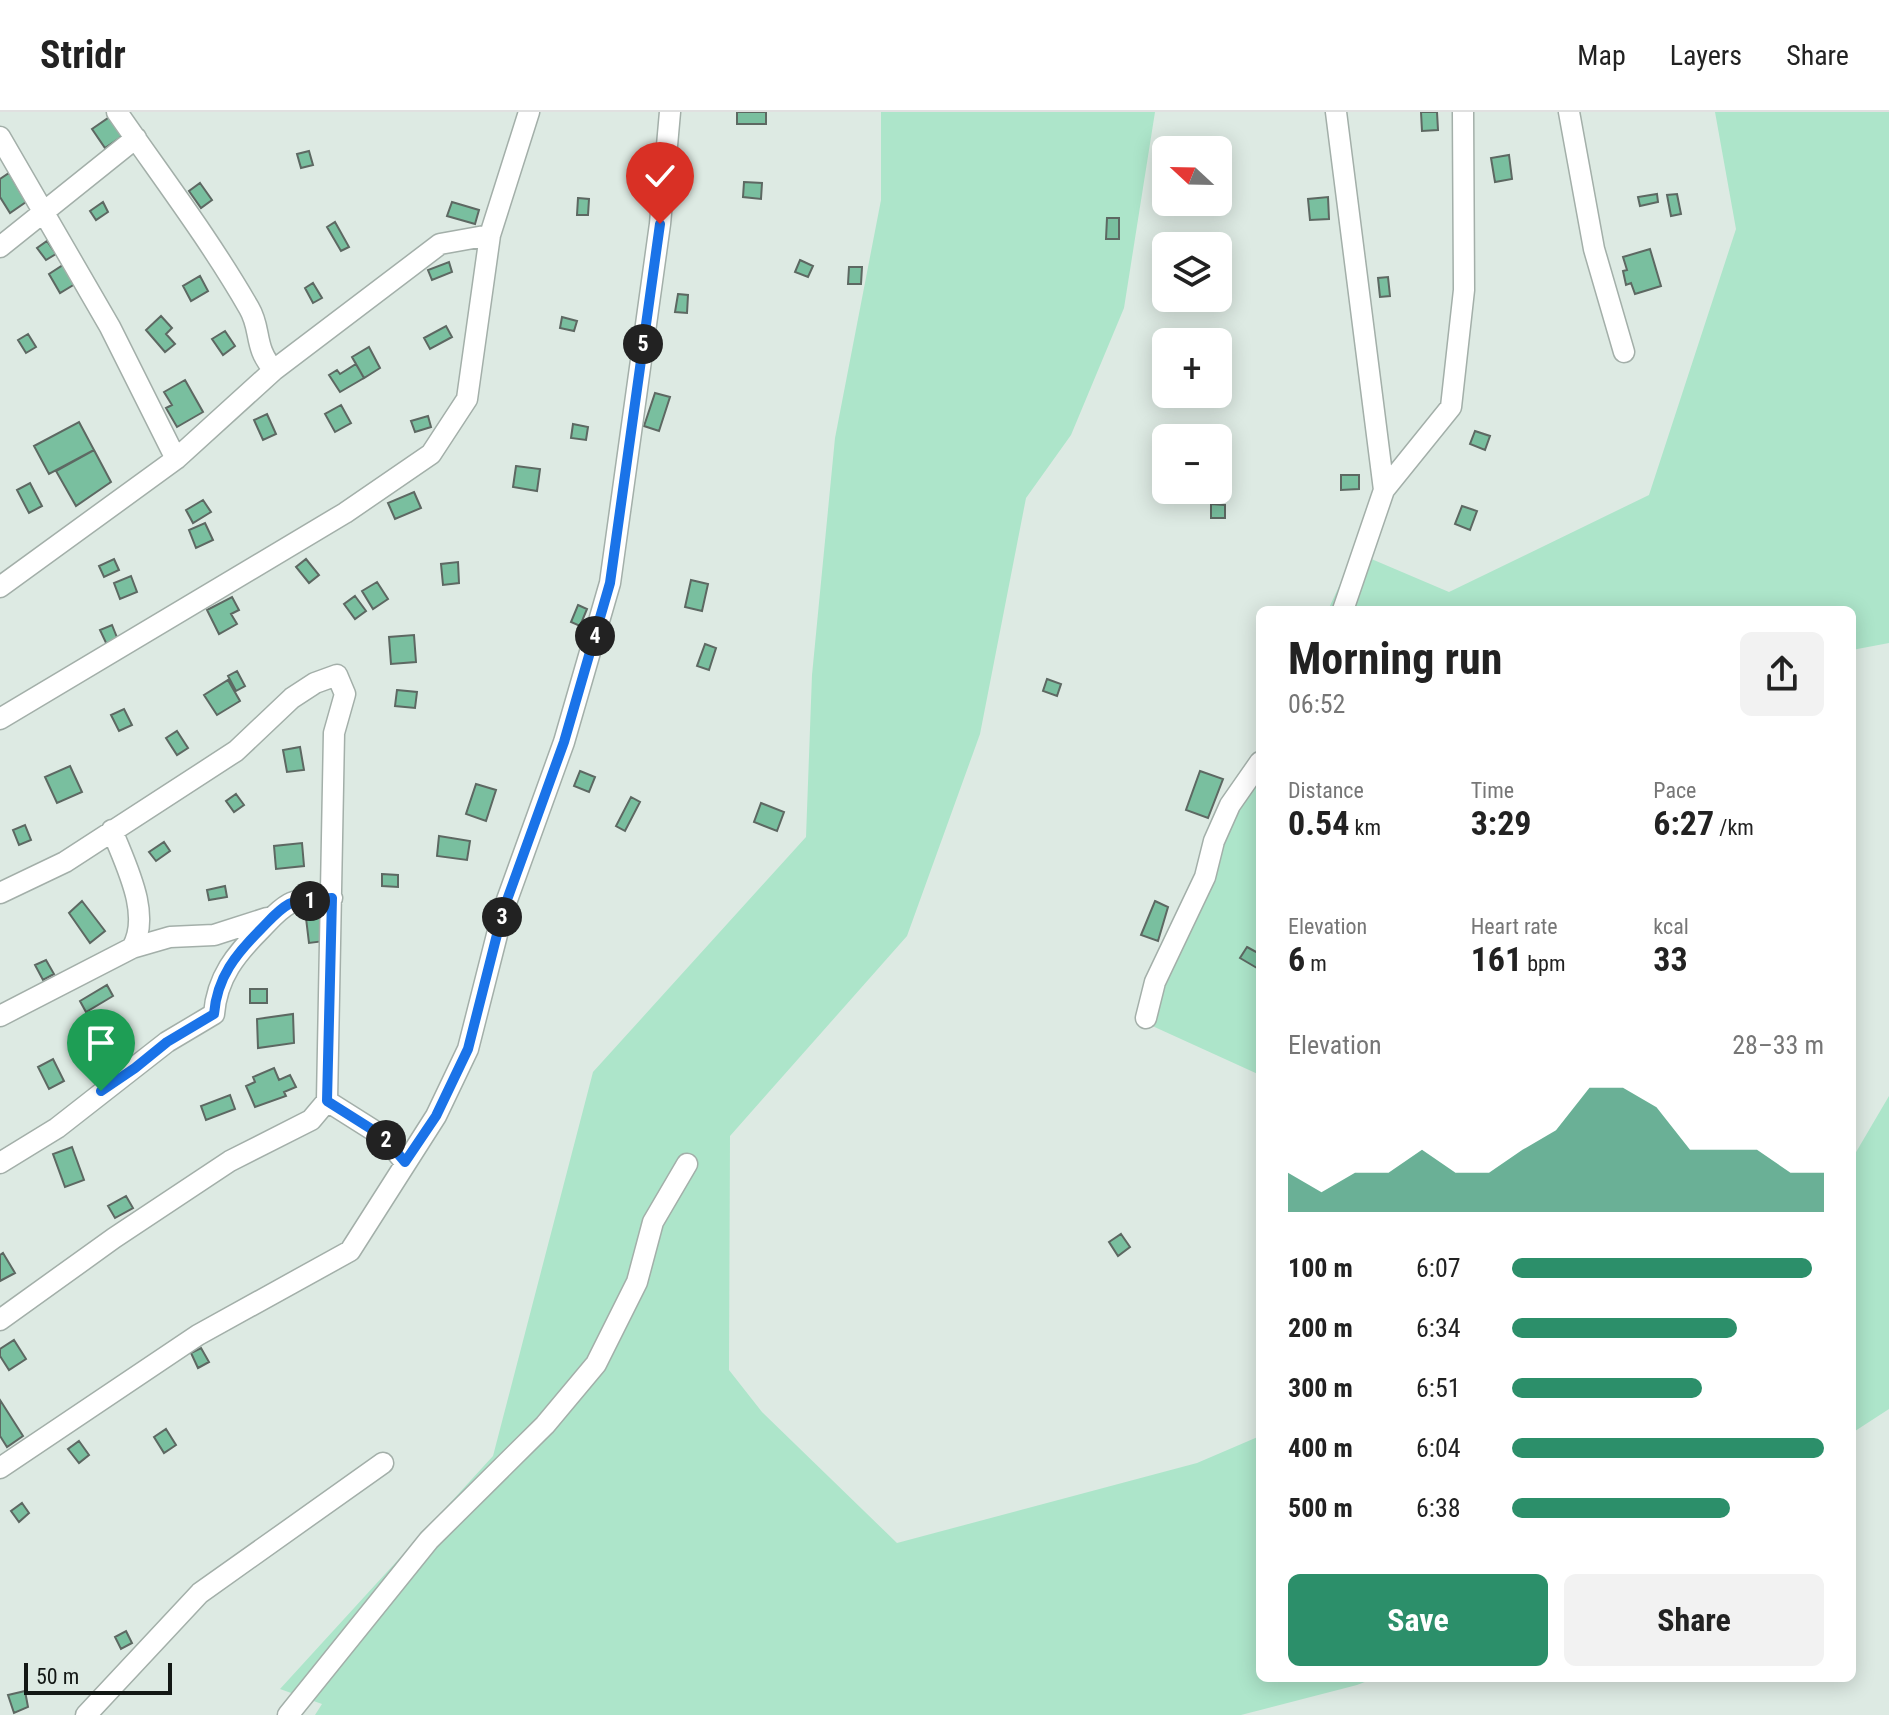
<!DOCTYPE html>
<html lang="en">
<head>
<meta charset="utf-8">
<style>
  body { margin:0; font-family:"Roboto Condensed",sans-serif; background:#f2f2f2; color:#222; height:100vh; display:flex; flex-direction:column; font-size:30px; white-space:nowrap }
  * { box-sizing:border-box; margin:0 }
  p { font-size:26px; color:#767676 }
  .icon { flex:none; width:44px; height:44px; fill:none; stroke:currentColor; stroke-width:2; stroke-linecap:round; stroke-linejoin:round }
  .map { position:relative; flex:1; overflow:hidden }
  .side { position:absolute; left:1256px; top:494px; width:600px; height:1076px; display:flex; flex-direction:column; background:#fff; border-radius:12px; box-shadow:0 4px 20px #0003 }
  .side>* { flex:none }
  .needle { width:52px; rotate:292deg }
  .fabs { position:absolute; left:1152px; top:24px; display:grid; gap:16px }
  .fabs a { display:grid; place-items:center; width:80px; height:80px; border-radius:12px; background:#fff; box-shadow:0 4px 20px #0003; font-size:40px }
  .scale { position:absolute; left:24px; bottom:20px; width:148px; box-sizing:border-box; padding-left:8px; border:4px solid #131815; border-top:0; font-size:22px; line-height:28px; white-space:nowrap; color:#131815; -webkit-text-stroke:6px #ddeae3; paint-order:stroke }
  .pin { position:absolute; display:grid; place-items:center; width:68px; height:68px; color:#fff; margin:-82px -34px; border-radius:50% 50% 50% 0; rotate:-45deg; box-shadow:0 0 8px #0007 }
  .pin .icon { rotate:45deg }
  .km { position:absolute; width:40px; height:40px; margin:-20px; border-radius:50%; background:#222; color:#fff; font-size:22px; line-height:40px; text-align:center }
  .round { display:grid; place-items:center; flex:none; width:84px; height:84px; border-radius:12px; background:#f2f2f2 }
  .headline { display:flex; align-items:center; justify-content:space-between; height:136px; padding:0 32px }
  h1 { font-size:44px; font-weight:700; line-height:60px }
  .stats { display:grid; grid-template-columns:repeat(3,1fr); gap:12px; height:136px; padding:8px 32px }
  .stats div { display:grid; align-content:center }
  .stats b { font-size:34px; font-weight:700 }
  .stats small { font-size:22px; font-weight:400 }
  .stats p { font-size:22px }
  .chart { height:224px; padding:16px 32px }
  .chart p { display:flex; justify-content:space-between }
  .chart svg { width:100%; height:144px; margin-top:8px; fill:#2c8f6a; opacity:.7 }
  .cta { display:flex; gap:16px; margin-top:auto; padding:16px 32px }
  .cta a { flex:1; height:92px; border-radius:12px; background:#2c8f6a; color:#fff; font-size:32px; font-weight:700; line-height:92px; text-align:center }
  .cta a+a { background:#f2f2f2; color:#222 }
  ul { padding:0 32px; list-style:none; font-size:26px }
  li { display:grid; grid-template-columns:128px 96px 1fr; align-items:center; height:60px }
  li i { height:20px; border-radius:10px; background:#2c8f6a }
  header { display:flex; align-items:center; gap:48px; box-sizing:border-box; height:112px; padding:0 40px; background:#fff; border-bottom:2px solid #e0e0e0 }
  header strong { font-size:38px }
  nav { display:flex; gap:44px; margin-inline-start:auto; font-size:28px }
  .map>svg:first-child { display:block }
  .green { fill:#ade5ca }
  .building { fill:#79bf9f; stroke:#5d6862; stroke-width:2 }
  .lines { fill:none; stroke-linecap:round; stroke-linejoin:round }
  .street-casing { stroke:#a3afa9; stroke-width:23 }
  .street { stroke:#fff; stroke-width:20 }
  .route-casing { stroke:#fff; stroke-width:16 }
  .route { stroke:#1a73e8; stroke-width:10 }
</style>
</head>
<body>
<header>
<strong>Stridr</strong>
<nav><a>Map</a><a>Layers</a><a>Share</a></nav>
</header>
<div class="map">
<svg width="1889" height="1603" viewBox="0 0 1889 1603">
  <rect width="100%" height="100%" fill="#ddeae3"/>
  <!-- green -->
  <path class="green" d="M881,0h274l-31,196 -53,127 -45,63 -46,236 -73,202 -177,200 -1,234 33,42 135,131 300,-80 63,-27v242h115l-18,7 -116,30h-926l7,-11 -42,-15 213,-233 100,-384 213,-235 6,-162 23,-237 46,-238z
    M1715,0h174v531l-37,7v-40h-524l27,-58 94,40 200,-97 87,-266z
    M1260,644v319l-123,-56z
    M1889,984v313l-37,24v-274z"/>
  <!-- building -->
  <path class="building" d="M737,0h29v12h-29z
    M1421,0h16l1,18 -16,1z
    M111,4l13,19 -19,13 -13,-19z
    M309,39l4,14 -12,3 -4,-14z
    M1509,43l3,24 -17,3 -4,-24z
    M9,61l17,29 -16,11 -10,-16v-18z
    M744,70l18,1 -1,16 -18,-2z
    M200,71l12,17 -11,8 -12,-17z
    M1657,82l1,8 -18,4 -2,-9z
    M1677,82l4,20 -10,2 -4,-21z
    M1328,85l1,22 -19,1 -2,-21z
    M578,86l11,1 -1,16h-11z
    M103,90l5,10 -12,8 -6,-9z
    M452,90l27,8 -4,14 -28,-8z
    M1107,106h12v21h-13z
    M335,110l14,25 -8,4 -14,-24z
    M47,129l9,13 -10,6 -9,-12z
    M1650,137l11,37 -26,8 -4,-11 -5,2 -3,-14 4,-1 -4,-13z
    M800,148l13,6 -5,11 -13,-5z
    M449,150l3,10 -20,8 -4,-10z
    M63,153l12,19 -15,9 -11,-19z
    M849,155h13l-1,17h-13z
    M200,164l8,15 -17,10 -8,-15z
    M1388,165l2,19 -10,1 -2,-19z
    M313,171l9,15 -9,5 -8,-15z
    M678,182l10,1 -1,18 -12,-1z
    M161,204l11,12 -6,6 9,10 -10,8 -19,-22z
    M562,205l15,4 -3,10 -14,-3z
    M446,214l6,11 -22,12 -6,-11z
    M225,219l10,15 -12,9 -11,-16z
    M28,222l8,13 -10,6 -8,-13z
    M369,235l11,21 -16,10 -12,-21z
    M356,252l8,14 -24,14 -11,-17 8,-5 3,4z
    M185,268l18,32 -26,15 -11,-19 6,-3 -8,-13z
    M655,281l15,4 -11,34 -15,-5z
    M341,293l10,18 -16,9 -10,-18z
    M267,302l9,20 -13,6 -9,-20z
    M428,304l3,11 -16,5 -4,-11z
    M79,310l15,28 -45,24 -15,-28z
    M573,312l15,3 -2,13 -15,-2z
    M1475,319l15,5 -5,14 -15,-6z
    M94,338l17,32 -35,24 -20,-35z
    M516,354l24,3 -3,22 -24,-4z
    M1341,363h18v14l-18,1z
    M30,371l12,23 -13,7 -12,-23z
    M414,380l7,16 -26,11 -7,-16z
    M203,388l8,12 -18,11 -7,-13z
    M1211,392l14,1v13h-14z
    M1462,394l15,5 -7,19 -15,-6z
    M205,411l8,17 -17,8 -7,-18z
    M114,447l5,11 -15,7 -5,-11z
    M306,447l13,16 -10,8 -13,-16z
    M458,450l1,21 -16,2 -2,-21z
    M131,464l6,16 -17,7 -6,-16z
    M691,468l17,4 -6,27 -17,-4z
    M377,470l11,17 -15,10 -11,-18z
    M355,484l11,15 -11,8 -11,-15z
    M232,485l7,13 -8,4 6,10 -18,10 -12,-24z
    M578,493l9,4 -7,17 -9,-4z
    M112,513l6,15 -11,5 -7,-15z
    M414,523l2,27 -25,2 -2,-27z
    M705,532l11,4 -7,22 -12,-4z
    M237,559l8,15 -9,5 -8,-15z
    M1047,567l14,5 -4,12 -14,-5z
    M228,568l12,21 -23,14 -13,-20z
    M397,578l20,2 -2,16 -20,-2z
    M124,597l8,16 -13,6 -8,-16z
    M177,619l11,17 -11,7 -11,-17z
    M300,635l4,23 -17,2 -4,-22z
    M70,654l12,26 -25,11 -12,-26z
    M580,659l15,6 -6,15 -15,-6z
    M1200,659l23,8 -15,39 -22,-8z
    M476,672l20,6 -10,31 -20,-7z
    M236,682l8,11 -10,7 -8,-11z
    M631,685l9,5 -15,29 -9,-5z
    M761,691l23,9 -7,19 -23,-9z
    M25,713l6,15 -12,5 -6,-15z
    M439,724l31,5 -3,19 -30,-4z
    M164,730l6,9 -14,10 -7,-9z
    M302,731l2,23 -28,3 -2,-23z
    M382,762l16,1v12l-16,-1z
    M225,774l2,11 -18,3 -2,-10z
    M82,789l23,30 -15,12 -21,-30z
    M1155,789l13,6 -10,34 -17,-6z
    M322,805l3,24 -16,2 -3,-25z
    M1247,835l13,7 -3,14 -17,-10z
    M46,848l8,14 -11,6 -8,-15z
    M107,873l6,11 -27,16 -6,-11z
    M250,877h17v14h-17z
    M293,902l1,29 -36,5 -1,-29z
    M88,918l8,15 -13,8 -8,-16z
    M53,947l11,22 -15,8 -11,-22z
    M274,956l5,12 11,-5 6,12 -12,5 2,4 -31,11 -9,-21 9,-4 -2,-5z
    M230,983l5,14 -29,11 -5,-14z
    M72,1035l12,33 -19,7 -12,-33z
    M126,1084l7,12 -18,10 -7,-12z
    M1121,1122l9,13 -12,9 -9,-14z
    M3,1141l12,20 -15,8v-26z
    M14,1228l12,19 -17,11 -9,-14v-7z
    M201,1236l8,14 -11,6 -7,-15z
    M0,1288l23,36 -16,11 -7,-11z
    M166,1317l10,16 -12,8 -10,-16z
    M79,1329l10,14 -10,8 -11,-14z
    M22,1391l7,10 -10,9 -8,-11z
    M126,1519l6,12 -11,6 -6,-12z
    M25,1579l3,16 -14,6 -6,-18z"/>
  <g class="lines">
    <!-- street casing -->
    <g class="street-casing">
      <path id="street" d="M117,0c45,65 93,128 132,196 13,22 4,39 25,62
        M1336,0l48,378
        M1569,0l25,137 30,103
        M0,25l110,190 66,132
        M0,135l136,-109
        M0,475l176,-128 98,-89 166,-126 50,-9
        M1343,498l41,-120 67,-83 13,-117 -1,-178
        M0,607l345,-206 86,-59 36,-55 23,-164 39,-123
        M0,781l65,-31 171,-111 56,-53 23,-15 22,-8 8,19 -11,39 -7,368 -16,19 -81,41 -116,77 -114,82
        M132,836l38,-11 44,-2 53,-17
        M0,904l132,-68c20,-34 -7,-84 -20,-118
        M1146,906l9,-36 50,-105 9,-36 16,-36 30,-43
        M327,989l57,36 21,25
        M0,1051l57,-35 110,-86 47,-28c3,-37 22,-60 47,-85 9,-9 17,-19 28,-25 11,-6 30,-4 43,-6
        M0,1356l198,-133 152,-84 86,-135 32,-67 35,-138 61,-169 46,-159 50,-359 10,-112
        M86,1603l114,-122 183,-130
        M288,1603l141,-175 116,-115 51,-61 41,-82 16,-60 34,-58"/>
    </g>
    <!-- street -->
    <use href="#street" class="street"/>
  </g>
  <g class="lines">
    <!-- route casing -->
    <g class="route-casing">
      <path id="route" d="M101,979l34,-23 32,-26 47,-28c3,-37 22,-60 47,-85 9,-9 17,-19 28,-25 11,-6 30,-4 43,-6l-5,203 57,36 21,25 31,-46 32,-67 35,-138 61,-169 46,-159 50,-359"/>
    </g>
    <!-- route -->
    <use href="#route" class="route"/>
  </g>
</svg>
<div class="fabs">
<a><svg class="needle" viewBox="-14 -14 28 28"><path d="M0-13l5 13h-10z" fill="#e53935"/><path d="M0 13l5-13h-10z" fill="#767676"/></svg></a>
<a><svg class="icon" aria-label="layers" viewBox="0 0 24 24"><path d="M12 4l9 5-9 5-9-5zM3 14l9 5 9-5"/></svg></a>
<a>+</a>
<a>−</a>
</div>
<div class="scale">50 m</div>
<div class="pin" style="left:101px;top:979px;background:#1e9e55"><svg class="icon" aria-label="arrive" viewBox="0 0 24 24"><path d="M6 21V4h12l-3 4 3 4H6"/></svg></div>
<div class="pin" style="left:660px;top:112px;background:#d93025"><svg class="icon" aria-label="check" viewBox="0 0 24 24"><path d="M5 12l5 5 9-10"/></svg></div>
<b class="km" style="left:310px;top:789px">1</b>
<b class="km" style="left:386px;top:1028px">2</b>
<b class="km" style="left:502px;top:805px">3</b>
<b class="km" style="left:595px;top:524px">4</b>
<b class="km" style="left:643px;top:232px">5</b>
<section class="side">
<div class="headline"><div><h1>Morning run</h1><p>06:52</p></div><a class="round"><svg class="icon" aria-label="share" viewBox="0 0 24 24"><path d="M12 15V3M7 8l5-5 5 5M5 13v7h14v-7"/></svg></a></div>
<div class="stats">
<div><p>Distance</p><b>0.54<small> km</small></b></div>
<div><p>Time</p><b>3:29</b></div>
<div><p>Pace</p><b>6:27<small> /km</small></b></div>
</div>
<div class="stats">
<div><p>Elevation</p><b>6<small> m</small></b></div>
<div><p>Heart rate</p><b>161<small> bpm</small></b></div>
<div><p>kcal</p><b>33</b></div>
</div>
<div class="chart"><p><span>Elevation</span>28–33 m</p>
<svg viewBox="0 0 160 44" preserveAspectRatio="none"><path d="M0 44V32L10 38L20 32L30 32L40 25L50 32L60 32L70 25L80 19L90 6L100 6L110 12L120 25L130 25L140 25L150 32L160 32V44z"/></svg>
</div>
<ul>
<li><b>100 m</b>6:07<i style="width:96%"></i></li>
<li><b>200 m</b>6:34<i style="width:72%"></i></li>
<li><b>300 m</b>6:51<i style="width:61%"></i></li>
<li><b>400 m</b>6:04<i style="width:100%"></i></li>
<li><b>500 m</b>6:38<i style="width:70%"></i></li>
</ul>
<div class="cta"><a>Save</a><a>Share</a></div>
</section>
</div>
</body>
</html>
